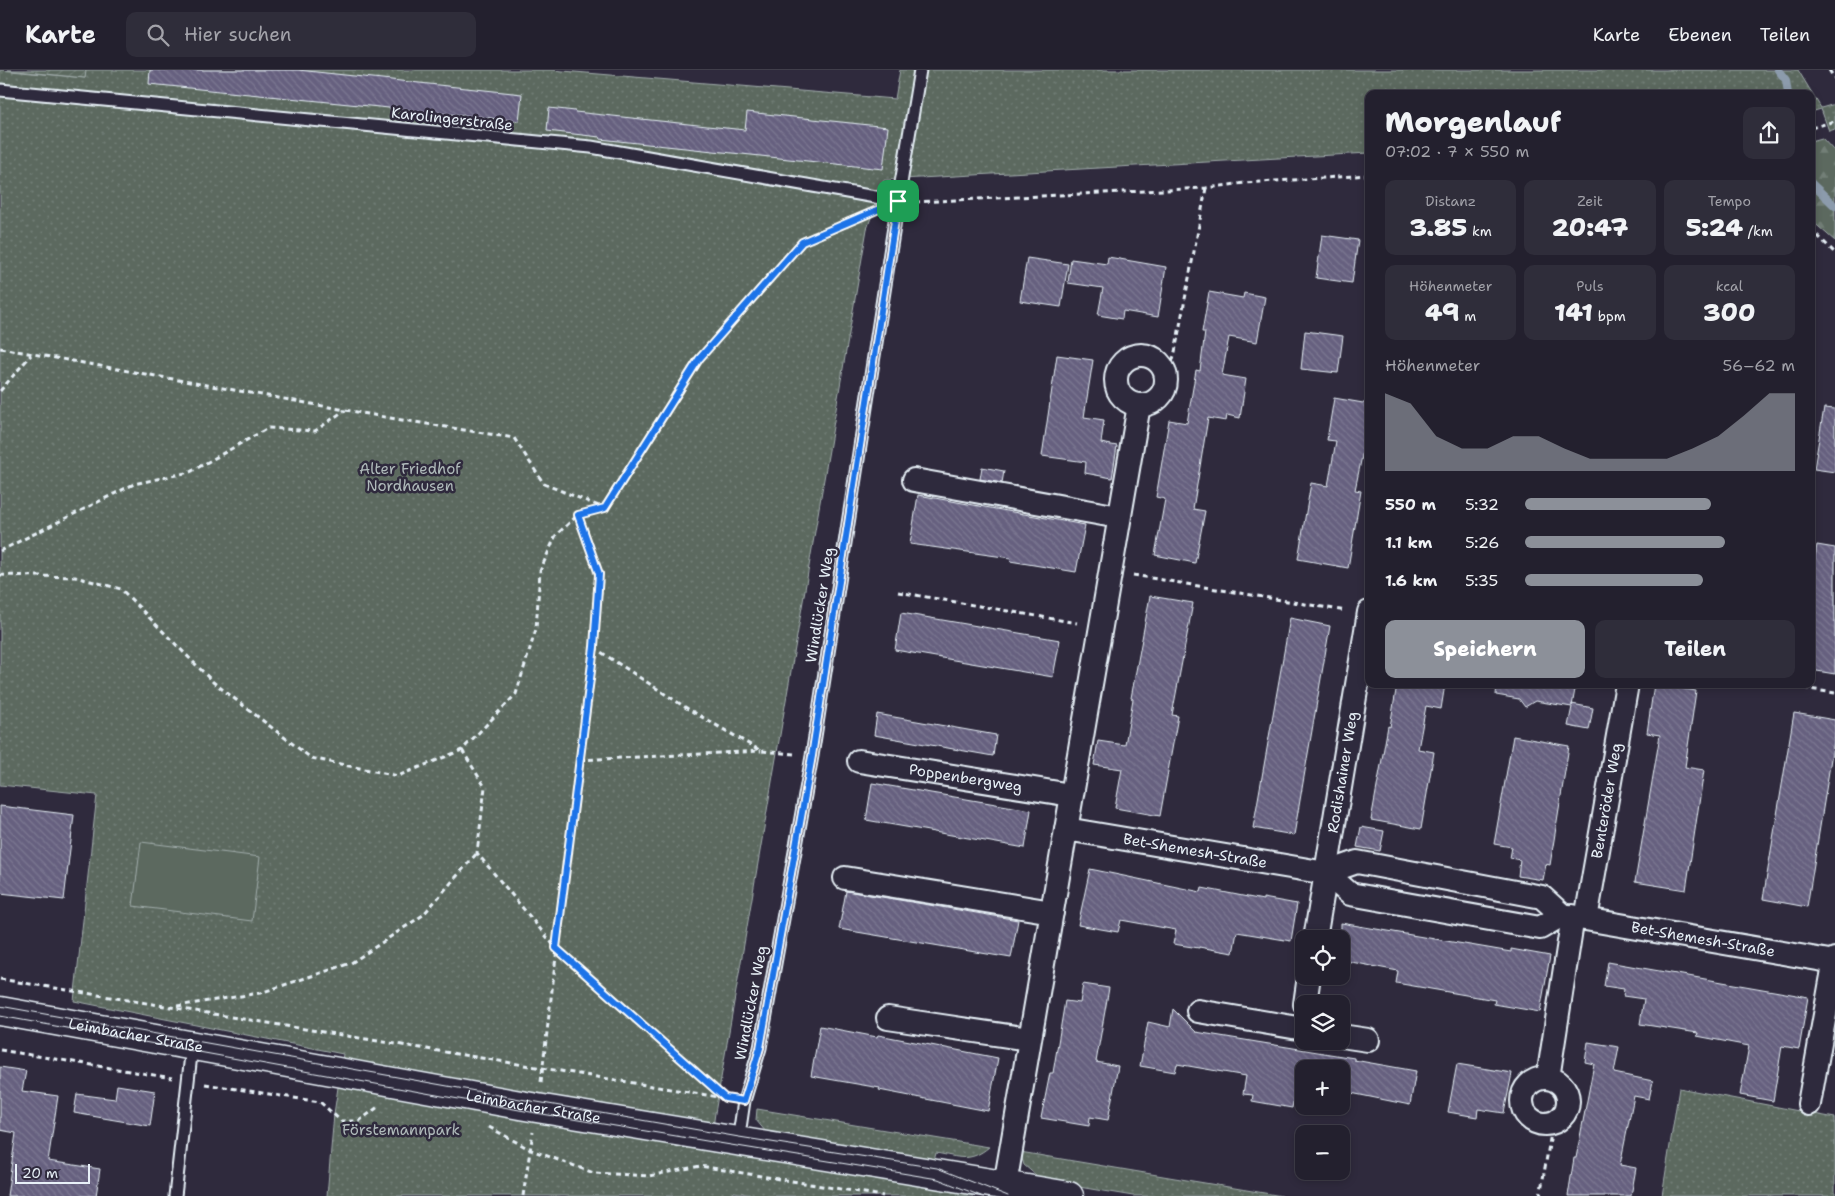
<!DOCTYPE html>
<html lang="de">
<head>
<meta charset="utf-8">
<style>
  body { margin:0; font-family:"Shantell Sans",sans-serif; background:#2f2d3a; color:#f1f3f6; height:100vh; display:flex; flex-direction:column; font-size:19px; white-space:nowrap }
  * { box-sizing:border-box; margin:0 }
  p { font-size:16px; color:#a3a3aa }
  .icon { flex:none; width:28px; height:28px; fill:none; stroke:currentColor; stroke-width:2; stroke-linecap:round; stroke-linejoin:round }
  .map { position:relative; flex:1; overflow:hidden }
  .side { position:absolute; left:1365px; top:20px; width:450px; height:598px; display:flex; flex-direction:column; background:#23202e; border-radius:10px; box-shadow:0 2px 8px #0003,0 0 0 1px #403e4a }
  .side>* { flex:none }
  .fabs { position:absolute; left:1295px; top:860px; display:grid; gap:10px }
  .fabs a { display:grid; place-items:center; width:55px; height:55px; border-radius:10px; background:#23202e; box-shadow:0 2px 8px #0003,0 0 0 1px #403e4a; font-size:25px }
  .scale { position:absolute; left:15px; bottom:12px; width:75px; box-sizing:border-box; padding-left:5px; border:2px solid #e8f1f8; border-top:0; font-size:14px; line-height:18px; white-space:nowrap; color:#e8f1f8; -webkit-text-stroke:4px #2f2a3d; paint-order:stroke }
  .pin { position:absolute; display:grid; place-items:center; width:42px; height:42px; color:#fff; margin:-21px; border-radius:10px; box-shadow:0 2px 8px #0006 }
  .round { display:grid; place-items:center; flex:none; width:52px; height:52px; border-radius:10px; background:#2f2d3a }
  .head { display:flex; align-items:center; justify-content:space-between; height:85px; padding:0 20px }
  h1 { font-size:28px; font-weight:800; line-height:38px }
  .figures { display:grid; grid-template-columns:repeat(3,1fr); gap:8px; height:85px; padding:5px 20px }
  .figures div { display:grid; align-content:center; border-radius:10px; background:#2f2d3a; text-align:center }
  .figures b { font-size:25px; font-weight:800 }
  .figures small { font-size:14px; font-weight:400 }
  .figures p { font-size:14px }
  .chart { height:140px; padding:10px 20px }
  .chart p { display:flex; justify-content:space-between }
  .chart svg { width:100%; height:90px; margin-top:5px; fill:#8c9099; opacity:.7 }
  .primary-button { display:flex; gap:10px; margin-top:auto; padding:10px 20px }
  .primary-button a { flex:1; height:58px; border-radius:10px; background:#8c9099; color:#fff; font-size:20px; font-weight:800; line-height:58px; text-align:center }
  .primary-button a+a { background:#2f2d3a; color:#f1f3f6 }
  ul { padding:0 20px; list-style:none; font-size:16px }
  li { display:grid; grid-template-columns:80px 60px 1fr; align-items:center; height:38px }
  li i { height:12px; border-radius:6px; background:#8c9099 }
  header { display:flex; align-items:center; gap:30px; box-sizing:border-box; height:70px; padding:0 25px; background:#23202e; border-bottom:1px solid #403e4a }
  header strong { font-size:24px }
  nav { display:flex; gap:28px; margin-inline-start:auto; font-size:18px }
  .search { width:350px; height:45px; background:#2f2d3a; display:flex; align-items:center; gap:12px; box-sizing:border-box; padding:0 18px; border-radius:10px; color:#a3a3aa; font-size:19px }
  .map>svg:first-child { display:block }
  .grass { fill:url(#grass-dots); stroke:#a2adac }
  .forest { fill:url(#forest-firs); stroke:#a2adac }
  .garden { fill:url(#garden-furrows); stroke:#a2adac }
  .pitch { fill:#5b695f; stroke:#a2adac }
  .lines { fill:none; stroke-linecap:round; stroke-linejoin:round }
  .stream { stroke:#8c9bac; stroke-width:8 }
  .building { fill:url(#building-back-hatch); stroke:#e8f1f8 }
  .service-casing { stroke:#e8f1f8; stroke-width:15 }
  .minor-casing { stroke:#e8f1f8; stroke-width:26 }
  .tertiary-casing { stroke:#e8f1f8; stroke-width:31 }
  .path { stroke:#e8f1f8; stroke-width:3; stroke-dasharray:5 4; stroke-linecap:butt }
  .service { stroke:#2f2a3d; stroke-width:11 }
  .minor { stroke:#2f2a3d; stroke-width:22 }
  .tertiary { stroke:#2f2a3d; stroke-width:28 }
  .tram { stroke:#e8f1f8; stroke-width:1 }
  .route-casing { stroke:#fff; stroke-width:10 }
  .route { stroke:#1a73e8; stroke-width:6 }
  .labels { text-anchor:middle; stroke-width:5; stroke-linejoin:round; paint-order:stroke }
  .street-label { font-size:15px; fill:#e8f1f8; stroke:#2f2a3d }
  .park-label { font-size:15px; fill:#b0bbbb; stroke:#2f2a3d }
</style>
</head>
<body>
<header>
<strong>Karte</strong>
<div class="search"><svg class="icon" aria-label="search" viewBox="0 0 24 24"><circle cx="10" cy="10" r="6"/><path d="M15 15l6 6"/></svg>Hier suchen</div>
<nav><a>Karte</a><a>Ebenen</a><a>Teilen</a></nav>
</header>
<div class="map">
<svg width="1835" height="1126" viewBox="0 0 1835 1126">
  <defs>
    <pattern id="grass-dots" width="8" height="8" patternUnits="userSpaceOnUse" patternTransform="scale(1.25)"><rect width="8" height="8" fill="#5b695f"/><path d="M2 2h.1M6 6h.1" fill="none" stroke="#737f77" stroke-width="1.8" stroke-linecap="round"/></pattern>
    <pattern id="forest-firs" width="22" height="20" patternUnits="userSpaceOnUse" patternTransform="scale(1.25)"><rect width="22" height="20" fill="#5b695f"/><path d="M5 1l3.5 6h-7zM16 11l3.5 6h-7z" fill="#737f77"/></pattern>
    <pattern id="garden-furrows" width="10" height="10" patternUnits="userSpaceOnUse" patternTransform="scale(1.25)"><rect width="10" height="10" fill="#5b695f"/><path d="M-1 1l2-2M0 10L10 0M9 11l2-2" fill="none" stroke="#737f77"/></pattern>
    <pattern id="building-back-hatch" width="6" height="6" patternUnits="userSpaceOnUse" patternTransform="scale(1.25)"><rect width="6" height="6" fill="#66617f"/><path d="M-1 5l2 2M0 0l6 6M5-1l2 2" fill="none" stroke="#7c7892"/></pattern>
  </defs>
  <rect width="100%" height="100%" fill="#2f2a3d"/>
  <filter id="ink" filterUnits="userSpaceOnUse"><feTurbulence type="fractalNoise" baseFrequency=".02" numOctaves="2"/><feDisplacementMap in="SourceGraphic" scale="10" xChannelSelector="R" yChannelSelector="G"/><feConvolveMatrix kernelMatrix="1 2 1 2 8 2 1 2 1" color-interpolation-filters="sRGB"/></filter>
  <g filter="url(#ink)">
    <!-- grass -->
    <path class="grass" d="M0,0l85,8 1,-8h465l344,29 5,-29h898l23,38 14,-4v25l-6,2 -8,-22 -10,3v-18h-442v59l-485,27 -17,49 -152,884 -5,36 251,41 12,6h-213l-26,-4 -1,4h-406l7,-82 9,-60 -269,-53 23,-206 -97,-10z
      M1679,1018l156,30v78h-173z
      M757,1039l232,38c-19,16 -30,10 -53,6l-2,8 -168,-29 -10,-12z
      M1020,1082l262,44h-149l-72,-12 -24,-8 -13,-11z"/>
    <!-- forest -->
    <path class="forest" d="M1822,68l13,14v89l-24,-21v-79z"/>
    <!-- garden -->
    <path class="garden" d="M7,0h79l-1,8z"/>
    <!-- pitch -->
    <path class="pitch" d="M141,772l119,15 -8,64 -119,-15z"/>
    <g class="lines">
      <!-- stream -->
      <path class="stream" d="M1778,0l8,10 2,14
        M1811,113l24,23"/>
    </g>
    <!-- building -->
    <path class="building" d="M150,0h148l224,24 -3,27 -370,-37z
      M549,38l26,3v1l170,18 2,-18 141,15 -5,42 -283,-30v-2l-53,-6z
      M1322,165l36,5 -6,43 -36,-5z
      M1108,187l58,10 -8,50 -35,-6 -1,8 -24,-4 5,-27 -35,-5 3,-24 36,5z
      M1027,188l41,6 -7,43 -41,-6z
      M1209,222l34,6 1,-5 21,4 -8,45 -28,-5 -7,38 24,4 -6,39 -13,-3 -1,6 -18,-3 -15,91 12,2 -10,52 -40,-8 10,-56 -9,-2 13,-77 18,3 9,-53 4,1 5,-39h-3z
      M1305,261l38,5 -5,37 -37,-4z
      M1057,285l36,5 -9,57 20,3 -3,23 16,3 -5,32 -27,-5 1,-11 -44,-6z
      M1334,328l35,6v43l-5,-1 -9,44 6,1 -13,77 -50,-9 13,-76 17,3 8,-45 -9,-1z
      M1824,338l11,1v63l-21,-3z
      M982,397l22,4 -2,12 -22,-4z
      M918,425l167,30 -9,47 -66,-11 1,-3 -101,-14z
      M1817,475l18,3v126l-24,-4v-89z
      M1150,526l43,7 -21,112 6,1 -18,100 -45,-8 7,-39 -28,-4 4,-24 27,4 8,-46 -2,-1z
      M901,543l159,27 -7,37 -158,-27z
      M1290,548l40,8 -36,209 -41,-7z
      M1397,614h48l-4,25 -15,-3 -8,43 16,3 -13,77 -50,-9 17,-94 2,1z
      M1497,614h79l-4,22v-2l21,4 -4,22 -21,-4 4,-19 -37,-6 -10,6 -6,-8 -23,-4z
      M1654,614l42,7 -11,76 19,3 -18,120 -51,-8 25,-147 -13,-2z
      M1794,643l41,7v14l-28,173 -44,-8z
      M877,644l119,21 -3,21 -119,-21z
      M1513,666l56,10 -19,119 -4,-1 -3,16 -25,-4 2,-16 -10,-2 2,-11 -18,-3z
      M872,713l159,27 -6,38 -159,-28z
      M0,736l74,9 -10,85 -64,-7z
      M1361,757l23,4 -4,20 -23,-4z
      M1090,799l111,23 1,-4 61,12v-2l34,6 -6,37 -54,-9 -4,21 -34,-6v1l-26,-4 3,-14 -55,-10 -3,12 -40,-7z
      M846,821l172,29 -7,38 -172,-29z
      M1341,853l170,29v-3l39,7 -10,56 -46,-8 1,-4 -99,-17 2,-12 -57,-11z
      M1608,892l200,35 -9,52 -17,-3 -9,55 -33,-6 9,-49 -52,-10 1,-3 -58,-9 4,-25 -21,-3 1,-7 -20,-3z
      M1083,914l26,4 -13,74 22,4 -10,54 -18,-3 -1,9 -48,-8 9,-45h3l12,-72 15,2z
      M1173,939l23,23 158,26v2l62,11 -6,34 -69,-14v-22h-42l-7,39 -40,-7 1,-6 -10,-1 3,-18 -69,-12 -2,8 -35,-6 8,-44 22,5z
      M820,956l57,11 1,-2 11,2 109,21 -10,53 -109,-21 1,-2 -69,-12z
      M1588,972l31,5 -5,26 39,8 -4,18 -15,-3 -14,69 16,3 -5,28h-63l6,-38h2l18,-94 -9,-2z
      M1457,994l55,9 -8,40 -26,-4 -1,8 -29,-5z
      M0,997l26,4 -4,20 36,5 -10,65 52,8 -4,27h-89l9,-63 -16,-3z
      M117,1015l38,6 -5,35 -76,-13 3,-19 38,5z"/>
    <g class="lines">
      <!-- service casing -->
      <g class="service-casing">
        <path id="service" d="M0,20l591,57 307,54
          M738,1072l6,-41 16,-53 52,-292 86,-555 22,-131
          M175,1126l17,-150"/>
      </g>
      <!-- minor casing -->
      <g class="minor-casing">
        <g id="minor">
          <circle cx="1141" cy="310" r="25"/>
          <path d="M914,410l205,37"/>
          <path id="s1" d="M859,691l212,34"/>
          <path id="s2" d="M1066,759l260,44 31,-11 185,35 20,18 273,47"/>
          <path d="M1326,803l24,21 190,34 22,-13"/>
          <path d="M845,808l207,34"/>
          <path id="s3" d="M1586,849l41,-235"/>
          <path id="s4" d="M1315,869l54,-327"/>
          <path d="M1305,934l4,-28"/>
          <path d="M1198,941l106,18"/>
          <path d="M888,948l141,21"/>
          <path d="M1341,966l27,4"/>
          <path d="M1548,1008l25,-162"/>
          <circle cx="1545" cy="1031" r="23"/>
          <path d="M1809,1034l26,-145"/>
          <path d="M1005,1115l134,-780"/>
        </g>
      </g>
      <!-- tertiary casing -->
      <g class="tertiary-casing">
        <g id="tertiary">
          <path id="s5" d="M0,941l537,97 532,88"/>
        </g>
      </g>
      <!-- path -->
      <path class="path" d="M1829,0l6,9
        M1811,58l24,-7
        M915,132l291,-14 39,-5 124,-8
        M1811,159l24,24
        M0,278l390,70 124,20 30,46 60,24
        M1165,317l10,-35 31,-164
        M0,321l31,-36
        M0,481l134,-67 56,-12 78,-44 47,3 30,-21
        M0,505l75,2 46,12 92,93 98,76 87,18 64,-26 54,-56 20,-65 4,-58 16,-36 22,-20
        M1133,505l213,36
        M898,522l179,31
        M1777,614l58,9
        M462,680l23,37 -8,66 79,95 168,149
        M794,684l-33,-3 -73,-42 -95,-62 6,-73 -21,-59 27,-7 94,-149 103,-118 65,-27
        M580,690l181,-9
        M0,909l725,119
        M177,936l83,-13 91,-30 72,-48 54,-62
        M0,980l172,28
        M541,1012l52,-435
        M205,1014l115,18 21,19h18l19,-14
        M489,1057l42,23 63,23 55,3 51,-10 183,30
        M523,1126l10,-64
        M1540,1126l13,-74"/>
      <!-- service -->
      <use href="#service" class="service"/>
      <!-- minor -->
      <use href="#minor" class="minor"/>
      <!-- tertiary -->
      <use href="#tertiary" class="tertiary"/>
      <!-- tram -->
      <path class="tram" d="M0,936l537,96 202,35 198,31 71,28
        M0,946l536,97 402,66 43,17"/>
    </g>
  </g>
  <g class="lines" filter="url(#ink)">
    <!-- route casing -->
    <g class="route-casing">
      <path id="route" d="M898,131l-86,555 -52,292 -16,53 -19,-3 -169,-150 38,-301 5,-73 -21,-59 27,-7 94,-149 103,-117z"/>
    </g>
    <!-- route -->
    <use href="#route" class="route"/>
  </g>
  <g class="labels">
    <!-- street labels -->
    <g class="street-label">
      <text transform="translate(452 49) rotate(6)" y="5">Karolingerstraße</text>
      <text transform="translate(820 535) rotate(-81)" y="5">Windlücker Weg</text>
      <text dy="5" stroke="none"><textPath href="#s4" startOffset="169">Rodishainer Weg</textPath></text>
      <text dy="5" stroke="none"><textPath href="#s1" startOffset="108">Poppenbergweg</textPath></text>
      <text dy="5" stroke="none"><textPath href="#s3" startOffset="120">Benteröder Weg</textPath></text>
      <text dy="5" stroke="none"><textPath href="#s2" startOffset="131">Bet-Shemesh-Straße</textPath></text>
      <text dy="5" stroke="none"><textPath href="#s2" startOffset="655">Bet-Shemesh-Straße</textPath></text>
      <text transform="translate(751 933) rotate(-79)" y="5">Windlücker Weg</text>
      <text dy="5" stroke="none"><textPath href="#s5" startOffset="138">Leimbacher Straße</textPath></text>
      <text dy="5" stroke="none"><textPath href="#s5" startOffset="542">Leimbacher Straße</textPath></text>
    </g>
    <!-- park labels -->
    <g class="park-label">
      <text x="410" y="404">Alter Friedhof<tspan x="410" dy="17">Nordhausen</tspan></text>
      <text x="401" y="1065">Förstemannpark</text>
    </g>
  </g>
</svg>
<div class="fabs">
<a><svg class="icon" aria-label="locate" viewBox="0 0 24 24"><circle cx="12" cy="12" r="6"/><path d="M12 2v4M12 18v4M2 12h4M18 12h4"/></svg></a>
<a><svg class="icon" aria-label="layers" viewBox="0 0 24 24"><path d="M12 4l9 5-9 5-9-5zM3 14l9 5 9-5"/></svg></a>
<a>+</a>
<a>−</a>
</div>
<div class="scale">20 m</div>
<div class="pin" style="left:898px;top:131px;background:#1e9e55"><svg class="icon" aria-label="arrive" viewBox="0 0 24 24"><path d="M6 21V4h12l-3 4 3 4H6"/></svg></div>
<section class="side">
<div class="head"><div><h1>Morgenlauf</h1><p>07:02 · 7 × 550 m</p></div><a class="round"><svg class="icon" aria-label="share" viewBox="0 0 24 24"><path d="M12 15V3M7 8l5-5 5 5M5 13v7h14v-7"/></svg></a></div>
<div class="figures">
<div><p>Distanz</p><b>3.85<small> km</small></b></div>
<div><p>Zeit</p><b>20:47</b></div>
<div><p>Tempo</p><b>5:24<small> /km</small></b></div>
</div>
<div class="figures">
<div><p>Höhenmeter</p><b>49<small> m</small></b></div>
<div><p>Puls</p><b>141<small> bpm</small></b></div>
<div><p>kcal</p><b>300</b></div>
</div>
<div class="chart"><p><span>Höhenmeter</span>56–62 m</p>
<svg viewBox="0 0 160 44" preserveAspectRatio="none"><path d="M0 44V6L10 11L20 27L30 33L40 33L50 27L60 27L70 33L80 38L90 38L100 38L110 38L120 33L130 27L140 17L150 6L160 6V44z"/></svg>
</div>
<ul>
<li><b>550 m</b>5:32<i style="width:69%"></i></li>
<li><b>1.1 km</b>5:26<i style="width:74%"></i></li>
<li><b>1.6 km</b>5:35<i style="width:66%"></i></li>
</ul>
<div class="primary-button"><a>Speichern</a><a>Teilen</a></div>
</section>
</div>
</body>
</html>
